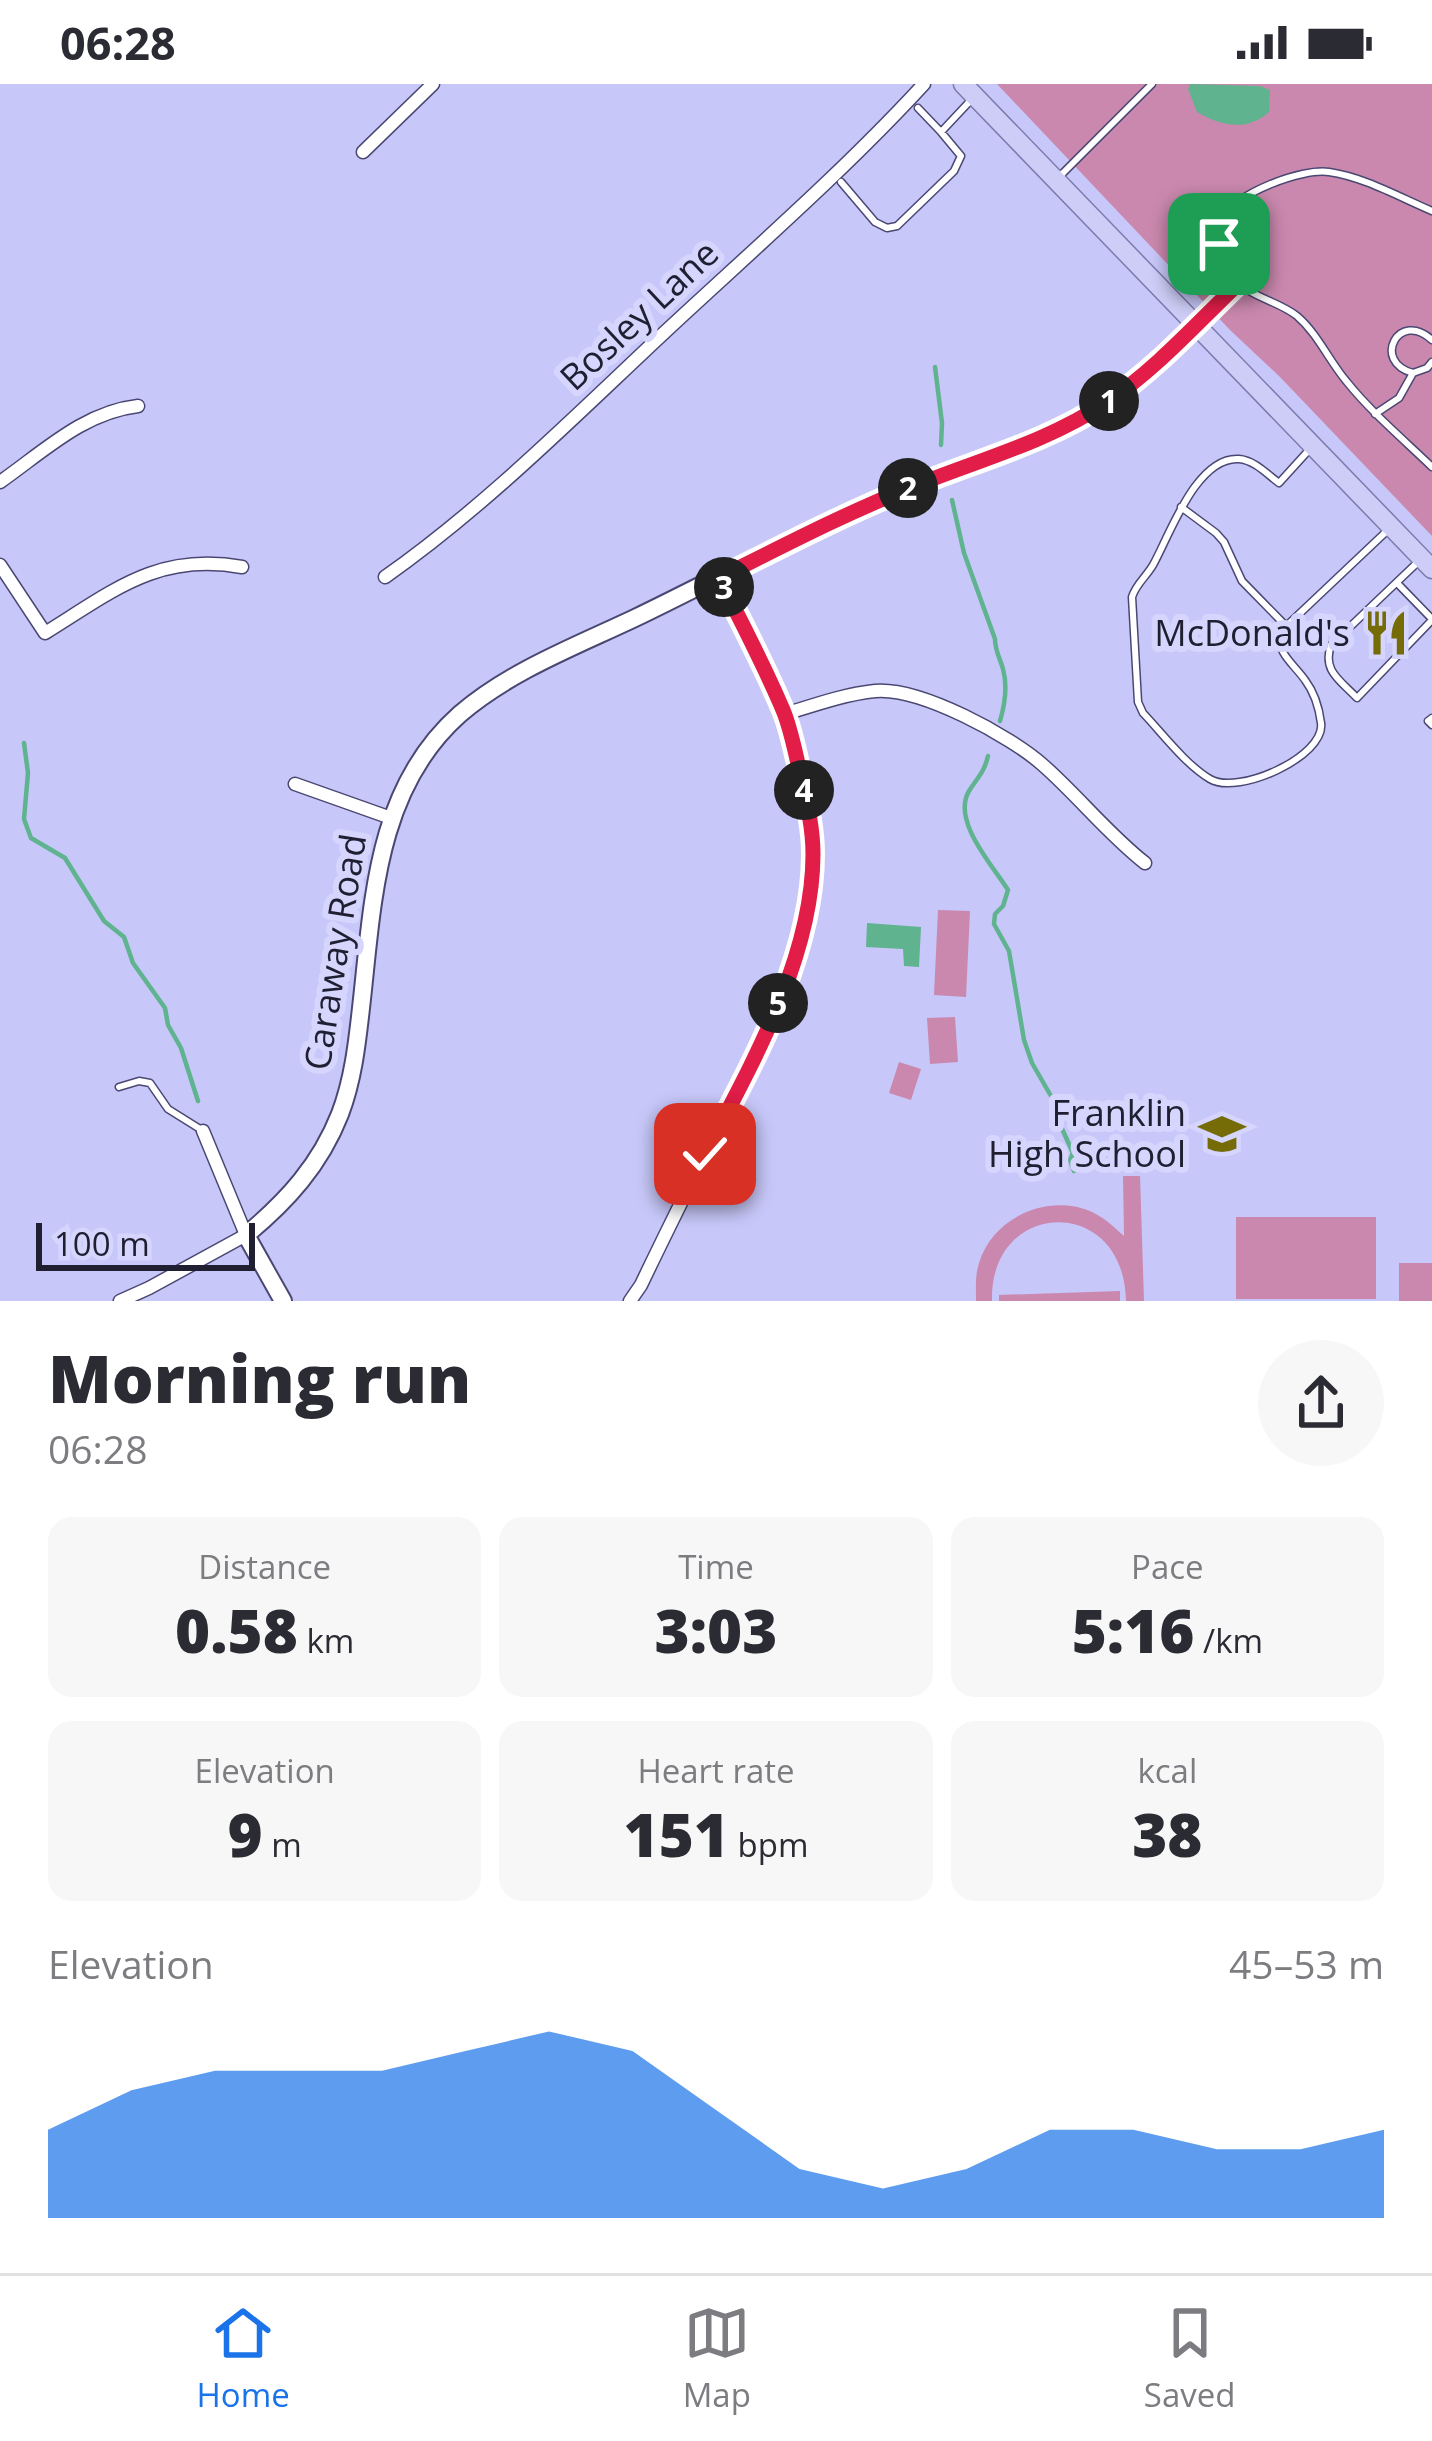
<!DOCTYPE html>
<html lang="en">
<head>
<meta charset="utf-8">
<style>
  body { margin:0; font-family:"Open Sans",sans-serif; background:#f7f7f7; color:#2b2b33; height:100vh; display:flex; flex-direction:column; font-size:45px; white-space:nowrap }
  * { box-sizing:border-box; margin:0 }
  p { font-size:39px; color:#7c7c81 }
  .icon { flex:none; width:66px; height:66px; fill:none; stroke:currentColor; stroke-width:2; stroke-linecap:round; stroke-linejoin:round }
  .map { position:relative; height:1217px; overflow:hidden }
  .details { display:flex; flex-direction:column; background:#fff; flex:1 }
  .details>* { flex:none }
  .scale { position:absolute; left:36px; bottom:30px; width:219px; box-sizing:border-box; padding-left:12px; border:6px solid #1f1f31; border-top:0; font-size:33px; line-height:42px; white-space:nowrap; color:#1f1f31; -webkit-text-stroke:9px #d5d5fe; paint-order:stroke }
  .pin { position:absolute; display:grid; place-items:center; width:102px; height:102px; color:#fff; margin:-51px; border-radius:24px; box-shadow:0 6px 18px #0006 }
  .km { position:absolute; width:60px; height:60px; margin:-30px; border-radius:50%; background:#222; color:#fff; font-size:33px; line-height:60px; text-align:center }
  .round { display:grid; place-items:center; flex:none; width:126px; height:126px; border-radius:63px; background:#f7f7f7 }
  .summary { display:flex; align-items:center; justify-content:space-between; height:204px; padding:0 48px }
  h1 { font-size:66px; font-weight:800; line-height:90px }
  .metrics { display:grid; grid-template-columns:repeat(3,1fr); gap:18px; height:204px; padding:12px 48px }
  .metrics div { display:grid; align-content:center; border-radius:24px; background:#f7f7f7; text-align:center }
  .metrics b { font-size:60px; font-weight:800 }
  .metrics small { font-size:33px; font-weight:400 }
  .metrics p { font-size:33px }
  .chart { height:336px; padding:24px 48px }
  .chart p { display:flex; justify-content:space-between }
  .chart svg { width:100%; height:216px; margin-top:12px; fill:#1a73e8; opacity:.7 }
  .status { display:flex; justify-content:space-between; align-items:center; height:84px; padding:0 60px; background:#fff; direction:ltr }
  .status svg { height:33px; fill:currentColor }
  .tab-bar { display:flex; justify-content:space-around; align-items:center; height:168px; border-top:3px solid #e1e1e2; background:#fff; font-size:33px; color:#7c7c81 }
  .tab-bar a { display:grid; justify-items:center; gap:6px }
  .tab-bar .selected { color:#1a73e8 }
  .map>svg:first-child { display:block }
  .green { fill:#ca88ae }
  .water { fill:#5fb38f }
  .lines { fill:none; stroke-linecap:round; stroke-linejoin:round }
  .stream { stroke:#5fb38f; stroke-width:4.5 }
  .lane-casing { stroke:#4a4873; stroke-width:9 }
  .street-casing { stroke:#4a4873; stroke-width:15 }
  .secondary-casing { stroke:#4a4873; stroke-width:20 }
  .primary-casing { stroke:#7b7bae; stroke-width:21 }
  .lane { stroke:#fff; stroke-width:6 }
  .street { stroke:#fff; stroke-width:12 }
  .secondary { stroke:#fff; stroke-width:16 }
  .primary { stroke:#cecdf7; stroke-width:18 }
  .route-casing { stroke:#fff; stroke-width:24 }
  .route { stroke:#e11d48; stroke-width:15 }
  .labels { text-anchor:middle; stroke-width:12; stroke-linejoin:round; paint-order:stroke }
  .street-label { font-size:36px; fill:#1f1f31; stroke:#d5d5fe }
  .poi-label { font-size:36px; fill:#1f1f31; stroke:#d5d5fe; text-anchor:end }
</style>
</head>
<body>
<div class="status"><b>06:28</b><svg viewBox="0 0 49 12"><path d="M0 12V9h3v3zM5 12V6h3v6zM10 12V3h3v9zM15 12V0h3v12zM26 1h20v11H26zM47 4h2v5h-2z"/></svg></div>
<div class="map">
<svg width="1432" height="1217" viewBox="0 0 1432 1217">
  <rect width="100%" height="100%" fill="#c7c7f9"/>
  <!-- green -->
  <path class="green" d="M997,0h435v452l-152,-159 -50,-47z
    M938,826l32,1 -4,86 -32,-2z
    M955,933l3,45 -28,2 -3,-46z
    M899,978l22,7 -10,31 -22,-7z
    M1123,1092h17l4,125h-18c-2,-108 -137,-102 -134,0h-16c0,-12 -1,-26 3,-38 14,-47 72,-71 115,-50 12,6 21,15 30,23z
    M1236,1133h140v82h-140z
    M1399,1179h33v38h-33z
    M1120,1207v10h-121v-6z"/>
  <!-- water -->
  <path class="water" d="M1190,0l70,2 10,4 -1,22c-22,20 -48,14 -72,0l-9,-23z
    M867,839l54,4 -2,40 -15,-1 -1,-17 -37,-2z"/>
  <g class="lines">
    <!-- stream -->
    <path class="stream" d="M935,283l7,56 -1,22
      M952,416l12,53 31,86c0,12 5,19 8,30 5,18 2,35 -3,52
      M24,659l4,30 -4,46 7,19 34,20 39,63 20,16 9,26 32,45 3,17 13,23 17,53
      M988,672c-4,17 -11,22 -19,35 -18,30 25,76 39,99l-5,16 -8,8 -1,10 15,27 15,89 8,23 23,40 3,17 15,33 -3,7 4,11"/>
    <!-- lane casing -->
    <g class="lane-casing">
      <path id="lane" d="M918,24l23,24
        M1059,93l93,-93
        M841,98l34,40 12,6 10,-2 57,-55 7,-15 -20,-24 31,-33
        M1432,127c-33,-14 -68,-34 -103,-39 -27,-4 -93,21 -107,46 -8,15 -1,39 7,53 14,26 47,28 68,45 21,18 32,45 50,66 25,31 56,57 85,85
        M1413,289c-42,-11 -14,-64 19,-33
        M1375,330l24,-16 14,-25 14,-5 5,-6
        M1309,366l-30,33c-12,-9 -25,-23 -40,-24 -43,-3 -70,78 -86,106 -7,12 -17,19 -21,32l6,105 5,11c19,20 43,52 67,66 28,17 116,-23 111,-56 -2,-16 -7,-31 -16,-43 -12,-17 -27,-25 -26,-47l110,-104
        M1181,423l35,26 8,9 18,39 44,45
        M1419,477l-88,84c-9,26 9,35 26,53l75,-78
        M1397,499l35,36
        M1432,634l-4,3 4,4
        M119,1003l20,-6 11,2 18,26 32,20"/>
    </g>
    <!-- street casing -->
    <g class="street-casing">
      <path id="street" d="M363,68l70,-68
        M1195,241l43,-41
        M0,398c43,-30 84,-70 138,-76
        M0,481l45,68c68,-42 113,-81 197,-66
        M385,493c101,-71 191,-162 281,-246 87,-81 178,-160 258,-247
        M785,630c29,-9 60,-20 90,-23 45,-4 136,45 169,75 35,31 64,68 101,97
        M295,700l96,34
        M120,1217l29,-13 97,-53 -43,-104
        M630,1217l11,-16c30,-63 62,-126 93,-189 37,-76 84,-165 78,-252 -6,-97 -51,-182 -93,-267"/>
    </g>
    <!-- secondary casing -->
    <g class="secondary-casing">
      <path id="secondary" d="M283,1217l-37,-66c41,-34 74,-70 94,-121 13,-34 17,-70 21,-106 12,-105 14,-219 99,-294 50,-43 116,-68 175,-96 79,-38 157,-81 237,-115 78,-33 163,-54 234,-100 33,-22 61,-51 89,-78"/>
    </g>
    <!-- primary casing -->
    <g class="primary-casing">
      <path id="primary" d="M963,0l469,485"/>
    </g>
    <!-- lane -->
    <use href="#lane" class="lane"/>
    <!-- street -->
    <use href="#street" class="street"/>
    <!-- secondary -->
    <use href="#secondary" class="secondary"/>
    <!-- primary -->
    <use href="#primary" class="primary"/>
  </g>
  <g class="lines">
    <!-- route casing -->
    <g class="route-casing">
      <path id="route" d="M705,1070c47,-90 108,-197 108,-300 0,-28 -7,-55 -13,-82 -5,-20 -9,-43 -17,-62 -19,-45 -42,-89 -64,-132 64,-32 127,-65 193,-91 66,-27 136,-45 195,-85 49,-33 89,-78 131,-118l-9,-12 -10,-28"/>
    </g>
    <!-- route -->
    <use href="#route" class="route"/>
  </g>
  <!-- icons -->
  <defs>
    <g id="restaurant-bare" transform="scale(3.6)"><path d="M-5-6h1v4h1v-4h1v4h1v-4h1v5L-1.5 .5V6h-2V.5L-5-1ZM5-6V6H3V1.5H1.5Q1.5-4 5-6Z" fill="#756c08" stroke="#d5d5fe" stroke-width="2.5" paint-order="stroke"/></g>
    <g id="school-bare" transform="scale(3.6)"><path d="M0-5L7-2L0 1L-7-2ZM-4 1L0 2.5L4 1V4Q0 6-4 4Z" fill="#756c08" stroke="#d5d5fe" stroke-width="2.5" paint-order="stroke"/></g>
  </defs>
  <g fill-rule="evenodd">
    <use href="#restaurant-bare" x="1386" y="549"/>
    <use href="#school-bare" x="1222" y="1050"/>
  </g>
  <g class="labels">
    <!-- street labels -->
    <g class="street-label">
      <text transform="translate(639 231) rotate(-43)" y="13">Bosley Lane</text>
      <text transform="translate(335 868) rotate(-81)" y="13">Caraway Road</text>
    </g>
    <!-- poi labels -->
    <g class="poi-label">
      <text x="1350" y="562">McDonald's</text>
      <text x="1186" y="1042">Franklin<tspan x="1186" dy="41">High School</tspan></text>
    </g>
  </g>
</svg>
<div class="scale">100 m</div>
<div class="pin" style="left:1219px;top:160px;background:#1e9e55"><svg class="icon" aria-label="arrive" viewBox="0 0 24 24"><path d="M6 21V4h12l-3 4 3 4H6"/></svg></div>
<div class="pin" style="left:705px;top:1070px;background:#d93025"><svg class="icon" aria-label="check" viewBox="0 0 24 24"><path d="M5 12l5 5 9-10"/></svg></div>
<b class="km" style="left:1109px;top:317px">1</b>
<b class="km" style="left:908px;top:404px">2</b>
<b class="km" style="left:724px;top:503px">3</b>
<b class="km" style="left:804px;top:706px">4</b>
<b class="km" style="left:778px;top:919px">5</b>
</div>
<section class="details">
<div class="summary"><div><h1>Morning run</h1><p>06:28</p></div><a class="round"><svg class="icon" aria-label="share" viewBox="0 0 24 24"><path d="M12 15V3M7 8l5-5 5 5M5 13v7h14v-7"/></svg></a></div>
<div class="metrics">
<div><p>Distance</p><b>0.58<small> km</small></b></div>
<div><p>Time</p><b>3:03</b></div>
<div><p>Pace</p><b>5:16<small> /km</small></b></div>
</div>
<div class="metrics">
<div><p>Elevation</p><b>9<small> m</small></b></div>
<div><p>Heart rate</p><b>151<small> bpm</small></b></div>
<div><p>kcal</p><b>38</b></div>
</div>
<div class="chart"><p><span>Elevation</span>45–53 m</p>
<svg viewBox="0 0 160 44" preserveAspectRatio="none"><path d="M0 44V26L10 18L20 14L30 14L40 14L50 10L60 6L70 10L80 22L90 34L100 38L110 34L120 26L130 26L140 30L150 30L160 26V44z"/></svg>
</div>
</section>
<nav class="tab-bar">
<a class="selected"><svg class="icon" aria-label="home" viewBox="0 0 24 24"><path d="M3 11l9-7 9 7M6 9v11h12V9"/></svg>Home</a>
<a><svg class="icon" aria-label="map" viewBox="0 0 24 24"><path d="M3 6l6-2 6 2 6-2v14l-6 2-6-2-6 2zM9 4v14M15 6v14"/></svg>Map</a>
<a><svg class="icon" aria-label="saved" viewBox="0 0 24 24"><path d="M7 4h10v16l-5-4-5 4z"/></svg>Saved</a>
</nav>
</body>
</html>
